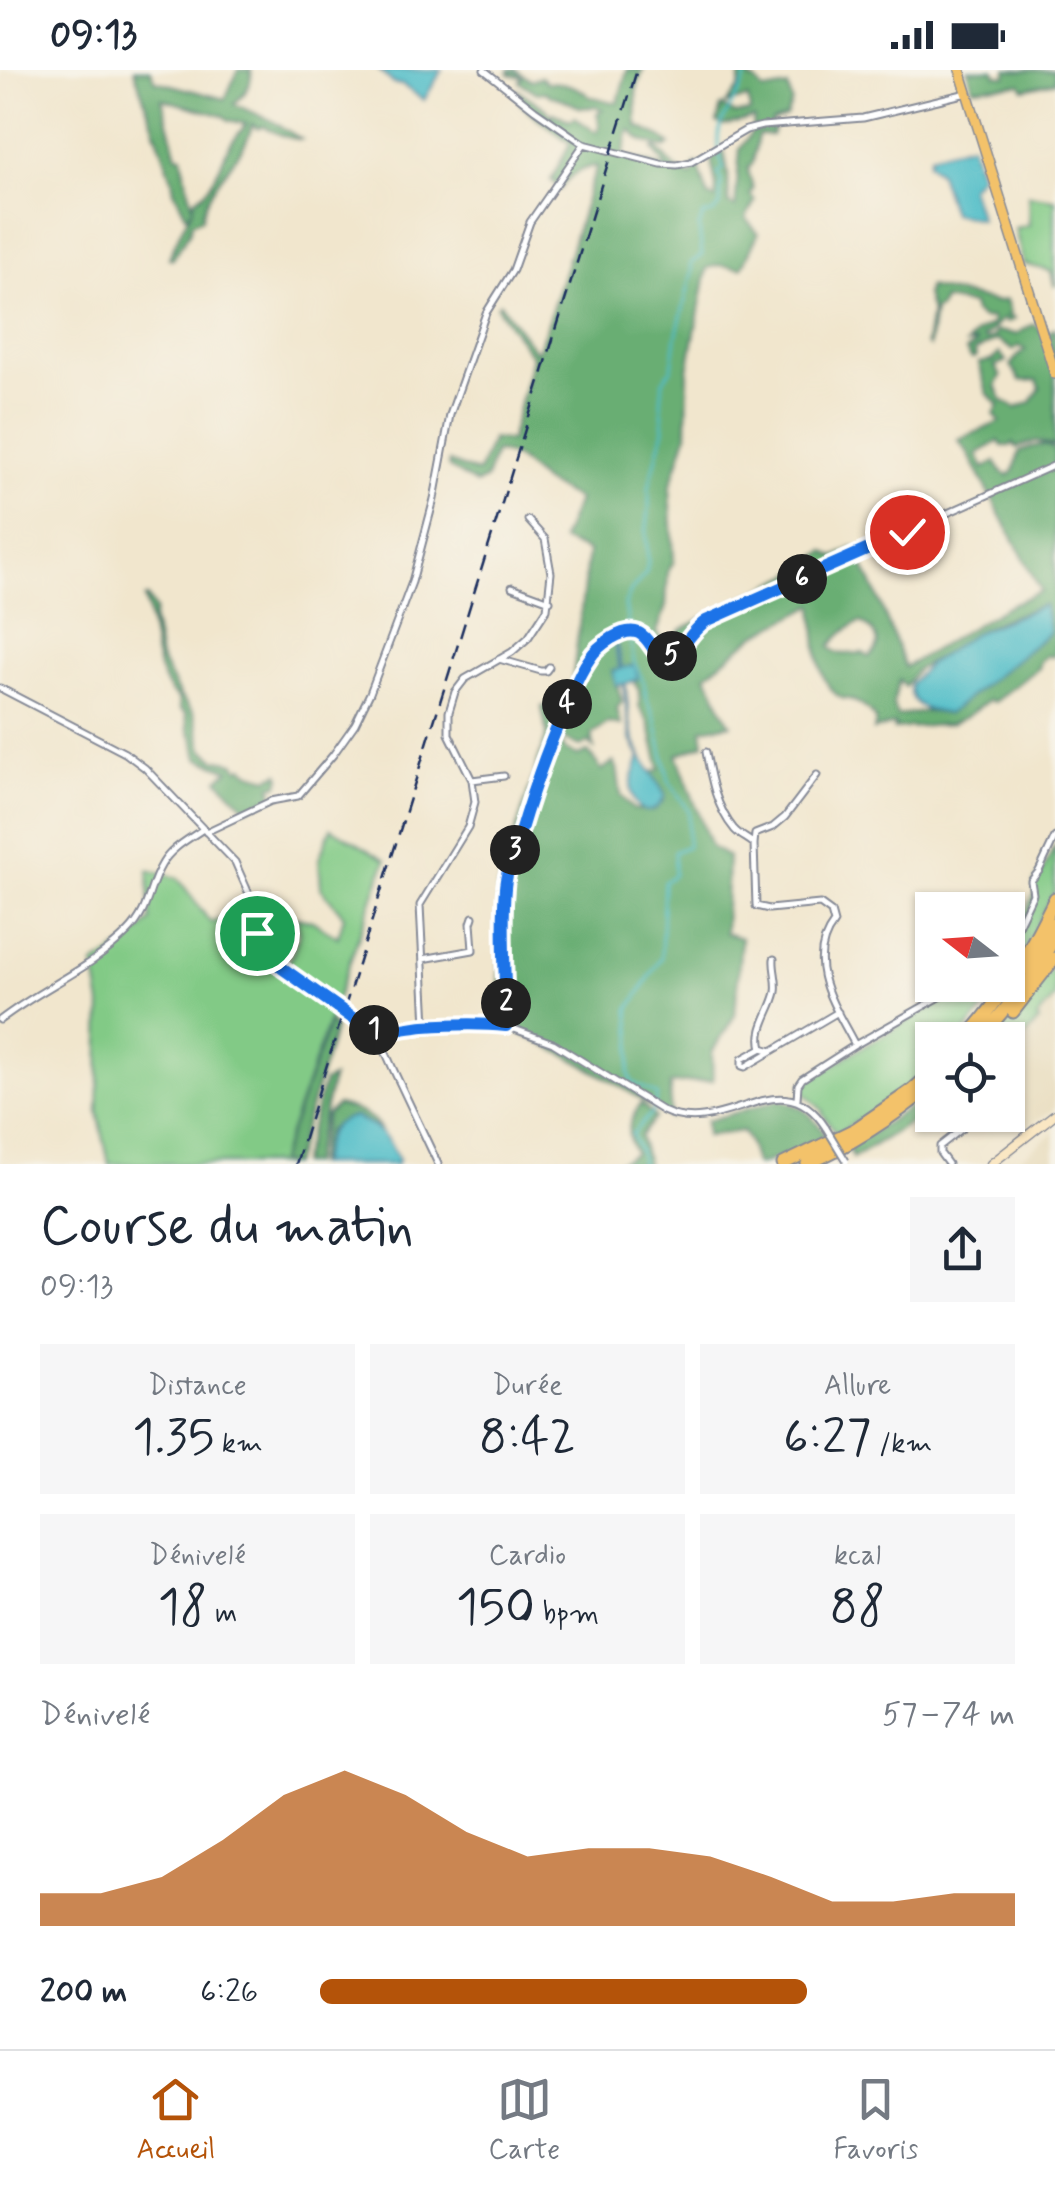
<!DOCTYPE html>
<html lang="fr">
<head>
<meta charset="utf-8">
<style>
  body { margin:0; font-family:Mynerve,sans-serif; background:#f6f6f7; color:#1f2937; height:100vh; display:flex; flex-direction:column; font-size:38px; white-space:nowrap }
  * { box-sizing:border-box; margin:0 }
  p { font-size:32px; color:#747a83 }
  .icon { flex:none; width:55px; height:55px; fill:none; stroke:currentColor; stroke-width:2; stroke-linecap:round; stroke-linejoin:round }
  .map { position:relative; height:1094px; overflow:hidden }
  .details { display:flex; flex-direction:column; background:#fff; flex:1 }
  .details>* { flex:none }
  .needle { width:65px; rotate:287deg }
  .controls { position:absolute; left:915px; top:822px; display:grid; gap:20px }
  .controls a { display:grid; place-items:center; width:110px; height:110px; border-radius:0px; background:#fff; box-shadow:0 2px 8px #0004; font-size:50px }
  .pin { position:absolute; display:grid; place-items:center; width:85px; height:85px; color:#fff; margin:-42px; border:5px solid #fff; border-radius:50%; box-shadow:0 2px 10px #0007 }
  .km { position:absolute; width:50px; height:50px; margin:-25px; border-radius:50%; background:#222; color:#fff; font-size:28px; line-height:50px; text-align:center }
  .round { display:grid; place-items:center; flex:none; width:105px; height:105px; border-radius:0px; background:#f6f6f7 }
  .head { display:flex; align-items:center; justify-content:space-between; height:170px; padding:0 40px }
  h1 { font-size:55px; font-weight:600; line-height:75px }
  .figures { display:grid; grid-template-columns:repeat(3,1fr); gap:15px; height:170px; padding:10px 40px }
  .figures div { display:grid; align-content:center; border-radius:0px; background:#f6f6f7; text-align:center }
  .figures b { font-size:50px; font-weight:600 }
  .figures small { font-size:28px; font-weight:400 }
  .figures p { font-size:28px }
  .chart { height:280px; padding:20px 40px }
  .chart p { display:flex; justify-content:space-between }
  .chart svg { width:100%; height:180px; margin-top:10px; fill:#b45309; opacity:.7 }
  ul { padding:0 40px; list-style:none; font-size:32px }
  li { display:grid; grid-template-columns:160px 120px 1fr; align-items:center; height:75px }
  li i { height:25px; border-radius:12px; background:#b45309 }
  .status { display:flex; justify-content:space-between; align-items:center; height:70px; padding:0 50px; background:#fff; direction:ltr }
  .status svg { height:28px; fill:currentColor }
  .tab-bar { display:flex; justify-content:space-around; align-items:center; height:140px; border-top:2px solid #e0e1e3; background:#fff; font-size:28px; color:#747a83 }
  .tab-bar a { display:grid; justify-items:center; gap:5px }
  .tab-bar .on { color:#b45309 }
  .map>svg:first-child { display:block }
  .built { fill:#e7daba }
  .green { fill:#82ca86; stroke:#4e7c72; stroke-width:2.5 }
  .forest { fill:#69ae73; stroke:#426e68; stroke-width:2.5; fill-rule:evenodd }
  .water { fill:#4fbdc8; stroke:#357693; stroke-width:2.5 }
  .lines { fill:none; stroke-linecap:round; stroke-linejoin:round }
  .stream { stroke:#4fbdc8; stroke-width:2.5 }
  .street-casing { stroke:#868a96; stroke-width:9 }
  .secondary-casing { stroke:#868a96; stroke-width:11 }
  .primary-casing { stroke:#868a96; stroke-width:12 }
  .highway-casing { stroke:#868a96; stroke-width:15 }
  .street { stroke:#fff; stroke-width:5 }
  .secondary { stroke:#fae7c3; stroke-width:8 }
  .primary { stroke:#f3c26a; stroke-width:9 }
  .highway { stroke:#f3c26a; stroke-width:11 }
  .rail { stroke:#1b2f5e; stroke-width:2.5; stroke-dasharray:15 8; stroke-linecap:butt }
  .street-bridge-casing { stroke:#868a96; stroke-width:9; stroke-linecap:butt }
  .street-bridge { stroke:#fff; stroke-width:5 }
  .route-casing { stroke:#fff; stroke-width:20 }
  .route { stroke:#1a73e8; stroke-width:12 }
</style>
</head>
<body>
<div class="status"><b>09:13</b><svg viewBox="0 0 49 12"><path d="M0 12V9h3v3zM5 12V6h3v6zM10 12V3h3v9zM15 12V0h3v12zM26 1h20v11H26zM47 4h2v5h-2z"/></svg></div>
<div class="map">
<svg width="1055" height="1094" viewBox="0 0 1055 1094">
  <rect width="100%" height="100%" fill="#f7f3e8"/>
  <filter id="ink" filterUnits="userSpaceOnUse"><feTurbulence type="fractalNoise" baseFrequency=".01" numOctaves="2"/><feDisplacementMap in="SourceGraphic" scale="20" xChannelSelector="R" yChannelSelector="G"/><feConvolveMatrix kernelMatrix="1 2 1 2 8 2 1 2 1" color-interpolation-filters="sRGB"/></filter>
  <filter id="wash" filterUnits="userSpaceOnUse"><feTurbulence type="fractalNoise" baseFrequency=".0048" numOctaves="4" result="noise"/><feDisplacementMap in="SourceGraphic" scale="40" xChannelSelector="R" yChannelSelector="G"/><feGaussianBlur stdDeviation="2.25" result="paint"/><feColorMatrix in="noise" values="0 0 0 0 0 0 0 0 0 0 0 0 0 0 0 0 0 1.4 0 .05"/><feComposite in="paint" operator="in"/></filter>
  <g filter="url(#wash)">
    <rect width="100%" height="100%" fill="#f1e6cd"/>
    <!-- built -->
    <path class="built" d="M1055,898v141l-27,17 -20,-20v-66h-11z
      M1055,1062v32h-43z"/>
    <!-- green -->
    <path class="green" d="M1028,125l27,4v88l-4,-16 -28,-7 -8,-36 14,-3z
      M331,758l55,32 -108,304h-169l-11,-52 3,-107 -7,-40 31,-20 26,-24 -3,-51 30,8 32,44 37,-8 17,39 25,10 10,-29 -2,-17 15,4 26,16 6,-21 -23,-28 -2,-29z
      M1055,775v45l-47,90v-28l27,-59 -1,-11 10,-13z
      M1055,894v33l-18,21 2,3 -29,32 -2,-2v-11h-20l21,-19z
      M970,915h34l-45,55h-27v25l-3,3 -35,29 -57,37 -15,-21 1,-2 -20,-19 -1,-7 47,-30z"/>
    <!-- forest -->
    <path class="forest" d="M134,0h16l6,11 69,18 13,-29h13c2,15 -7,25 -17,34l37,16 30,19c-11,1 -28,-7 -37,-13l-7,2 -5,-4c-5,32 -46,60 -50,94l-10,5 -2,8 -17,28 -4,-1 12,-28 12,-22 -6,9 -13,-26 -2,-12zM162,29l62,17 5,4 17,4c-6,9 -16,18 -20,28 -6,15 -15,39 -31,47l-2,7c-4,-16 -9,-33 -11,-50l-5,-1z
      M509,0h6l16,10 10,-3 6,5c16,0 32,4 43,15 10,0 18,6 28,5l9,-32h16l-7,22 1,34 24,11 9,8 -4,3c-17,-6 -23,-2 -36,-19 -5,10 -2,17 -8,27l45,12 -14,-19 4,-1 19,21 15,7 3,-3v-8l4,-1 10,32 7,3 1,-13 -5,-27 13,-8 4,22 1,31 6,3 5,-59 12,-16 2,-14 -30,8 -7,-3 4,-17 14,8 15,-2 -2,-14 -22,6 13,-16 2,-18h12l-2,1 -1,8 7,3 7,9 24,-4 4,15 -6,15 -14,5 2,8 -2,5h-14l-5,28 -5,6 5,21 -3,4 5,7 -9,17 12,16 -15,32 -2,2 -21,-3 -13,3 -19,102 -1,65 -17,53 4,73 -6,11 -2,34 -9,26 10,15 14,-17 31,-17 79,-38 34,-24 10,6 20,-10 22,48 28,72 100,-60 36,-16 -75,-141 -8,-10 42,-18 -6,-8 5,-9 -12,-12 -8,-30 12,-2 9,-8 6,8 -11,5 6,10 -5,10 6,14 14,8 15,-6 9,-14 -3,-8 -17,1 -9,-16 5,-7 9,-8 -6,-4 -6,4 -16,-10 -22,11 1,6 -4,2 -6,-8 12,-9 -11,2 9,-11 16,-9 -1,-6 -8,1 -9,-6 -2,-8 -29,-5 -4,9 -5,1 -5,36 -3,-2 5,-31 -5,-18 2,-8 68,15 10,-2 4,13 -3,2 7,4 -8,4 -3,-4c-8,5 -11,15 -20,18l3,3 8,-3 2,-6 20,3 18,-10 12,10 9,-6v118l-19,-5 -19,7 -4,-5 -3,3h-8l-3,-5 -22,13 7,14 11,-6 6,9 7,5 6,-5 5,-19c12,-5 24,-11 36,-2v205l-3,2 -4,-2 -8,6 -2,7 -44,34 -5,-2 -23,17 -16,7 -56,5 1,-5 -21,6 2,-10c-6,-9 -14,-16 -24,-20 -9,-3 -7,1 -15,-5 -23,-17 -21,-66 -23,-90l-60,31 -48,39c11,16 13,33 25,49l-29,5 2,15 -27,11 34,92 17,10 -3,76 16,5 -6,77 -23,37 1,28 -43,4v34c-54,-36 -109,-69 -169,-93l-3,-138 50,-156 -2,-1 -4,-23 18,-5 5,-18 7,1 16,-133 -27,-12 17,-40c-10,-6 -19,-10 -29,-15 -21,-11 -25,-31 -54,-33l-9,27 -10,5 -28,-17 1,-5 29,11 14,-34 18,2 22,-84 -35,-50 3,-4 36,49c9,-15 13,-35 19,-52 15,-45 26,-89 42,-134 -15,1 -27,10 -37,23l-9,-9 19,-37 -49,-38 -3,-15 28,19 6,8 1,-4 17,7 4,-3 22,15 4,-7 -3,-11 6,-4 -8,-4c-16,6 -22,-4 -36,-8 -13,-5 -2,2 -14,-6l-8,1 -17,-11 2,-5 -13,-3zM1044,535l6,27 -102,82 -22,-3 -29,5 -4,-11 6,-25 6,6 11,-16 34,-19 24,-18 28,-13zM861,552c14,8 25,23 8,35l-6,-4c-14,0 -25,5 -33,-7 10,-11 17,-19 31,-24zM625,602c12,11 17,19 14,35l10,16 11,46 -13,5 7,7 10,19 -11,11 -20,-2 -12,-14 -4,-27 -4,-6 -11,8 -14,-18 -10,4 -14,-7 -4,-14 -5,-2h5l7,8 14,5 7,-4 6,6 -2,-14 16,-11 13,2 -4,-17 5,-6 -4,-14 1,-14z
      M968,0h26l2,5 10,1 1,-6 48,1v11l-31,7 -3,-5 -48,4z
      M147,527l8,13 -2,11 7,37 20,38 14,17 9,36 12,10 19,4 5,6 4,-2 8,6 17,5 11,-5 2,4 -2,7 -7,2 1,10 -27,12 -28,-29 11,-9 -31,-12 -5,-20 -5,-8 -2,-16 -6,-5 -2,-10c-29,-25 -22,-69 -34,-101z
      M330,952l5,6 -42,136h-15z
      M332,1008l-20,86h-12l24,-82z
      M932,1022v16l-7,6 -72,44 -5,-10z
      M779,1030c24,6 34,14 46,35l-24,14 -40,15h-6l-6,-22 -7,-11 -36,5v-15z
      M641,1033l14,14 -15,19 7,28h-31l19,-11c-11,-23 -7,-29 6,-50z
      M337,1035c16,4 35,8 43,24l-25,-12 -27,13 -9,34h-3l10,-49z"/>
    <!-- water -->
    <path class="water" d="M379,0h63l-18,30 -22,-15 -8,-1z
      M971,74l9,31 -10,12 10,32 -28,-6 -13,-40 -11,-10 2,-8z
      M1044,535l6,27 -102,82c-20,-3 -39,-6 -38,-30l19,-20 45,-31z
      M616,573l6,25 13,-3 3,14 -13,5c3,18 3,38 9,55 6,20 21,37 31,56 -10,26 -32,18 -34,-7 0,-9 6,-22 9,-31l-9,-18 -8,-55 -7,1 -4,-14 8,-2 -6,-25z
      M355,1047c23,11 33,18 43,42l-1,5h-78c7,-23 8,-45 36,-47z"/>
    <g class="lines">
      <!-- stream -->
      <path class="stream" d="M641,1094l-1,-11 -8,-19 21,-23 4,-16 -25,-13 -3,-9 3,-33 -3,-30 32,-52 3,-76 10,-7v-23l13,-6 2,-35 -20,-30 -13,-60 -9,-21 -3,-17 -10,-21 -9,-58 6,-13 15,-18 2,-11 -2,-29 3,-23v-23l15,-58 -3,-27 2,-21 9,-14 4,-30 16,-65 -1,-9 11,-8 -3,-28 4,-12 10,-2 7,-7 1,-26 -3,-8 6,-3c-19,-50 14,-58 24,-99"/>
    </g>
  </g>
  <g filter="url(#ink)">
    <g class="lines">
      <!-- street casing -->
      <g class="street-casing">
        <path id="street" d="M484,0l51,40 49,34 77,20 16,1 14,-3 55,-32 16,-4 101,-8 104,-25
          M512,517l38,14
          M499,589l42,12h5l3,-4
          M0,618l125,65 20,15 90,94 15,34 7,37 13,23 12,12 86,61 12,2 46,-5 66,-2 14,2 47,17 110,68c63,30 118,-55 163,17
          M706,682c5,27 10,55 28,77 6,7 13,9 20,15
          M472,710l32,-4
          M206,762l65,-31 27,-5 35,-41 22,-31 15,-31 42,-111 22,-83 16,-84 36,-102 27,-43 17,-48 54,-78
          M1008,877l25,-53 -2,-13 8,-10 16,-34
          M423,889l50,-9 -2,-27 2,-6
          M774,889c-1,11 4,22 2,33 -4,19 -20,36 -14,56l10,3 66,-39
          M0,950c41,-32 91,-51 128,-88 23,-24 19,-43 34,-68 9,-16 27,-25 41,-35
          M426,956l-6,-121 48,-78 7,-25 -3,-22 -23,-46v-22l6,-20 10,-13 47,-27 16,-14 19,-29 4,-36 -6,-34 -17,-19
          M506,956l-1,-143 34,-113 38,-89 14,-25 9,-9 26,-16h13l6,4 10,18 10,4 8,-1 16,-21 17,-14 349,-156
          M380,961v9l14,31 44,93
          M855,975l106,-60
          M762,978l-20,11v7l3,1 27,-16
          M797,1029l1,-14 4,-6 53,-34c-19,-37 -52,-82 -21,-122l-3,-11 -11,-8 -51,5 -13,-3 -2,-62 1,-10 18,-7 12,-10 32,-42
          M948,1094l-8,-11v-7l23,-18"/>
      </g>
      <!-- secondary casing -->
      <g class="secondary-casing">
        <path id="secondary" d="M991,1094l64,-50"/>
      </g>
      <!-- primary casing -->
      <g class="primary-casing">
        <path id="primary" d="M960,0l95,304"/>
      </g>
      <!-- highway casing -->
      <g class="highway-casing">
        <path id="highway" d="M1026,899l29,-47
          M1013,942l42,-54
          M964,970c40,-42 66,-91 91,-142
          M979,970l50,-60 26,-42
          M783,1094l72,-35 57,-39 20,-18
          M807,1094c46,-20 87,-47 125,-79"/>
      </g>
      <!-- street -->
      <use href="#street" class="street"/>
      <!-- secondary -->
      <use href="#secondary" class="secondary"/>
      <!-- primary -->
      <use href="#primary" class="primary"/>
      <!-- highway -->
      <use href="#highway" class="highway"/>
      <!-- rail -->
      <path class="rail" d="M296,1094l341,-1094"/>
      <!-- street-bridge casing -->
      <g class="street-bridge-casing">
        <path id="street-bridge" d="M826,1058l20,33"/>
      </g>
      <!-- street-bridge -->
      <use href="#street-bridge" class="street-bridge"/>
    </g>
  </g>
  <g class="lines" filter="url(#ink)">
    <!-- route casing -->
    <g class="route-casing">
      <path id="route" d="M257,863l13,23 12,12 86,61c18,4 37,-1 56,-3 27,-2 56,-3 82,0 0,-45 -5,-92 -1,-138 1,-17 9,-35 14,-52 13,-44 28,-87 47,-130 7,-16 13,-33 24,-48 5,-8 14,-15 22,-20 44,-26 35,34 62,16 11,-7 17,-23 32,-33l201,-89"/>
    </g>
    <!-- route -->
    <use href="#route" class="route"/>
  </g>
</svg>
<div class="controls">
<a><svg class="needle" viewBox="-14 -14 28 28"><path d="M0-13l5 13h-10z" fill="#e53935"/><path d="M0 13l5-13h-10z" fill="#747a83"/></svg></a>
<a><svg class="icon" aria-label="locate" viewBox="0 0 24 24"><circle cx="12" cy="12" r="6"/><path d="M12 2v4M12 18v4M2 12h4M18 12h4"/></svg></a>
</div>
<div class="pin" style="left:257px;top:863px;background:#1e9e55"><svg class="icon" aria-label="arrive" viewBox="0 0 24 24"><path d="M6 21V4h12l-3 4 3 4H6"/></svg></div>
<div class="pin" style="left:907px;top:462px;background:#d93025"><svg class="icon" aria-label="check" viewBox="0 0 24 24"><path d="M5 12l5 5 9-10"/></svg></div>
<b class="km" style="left:374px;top:960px">1</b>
<b class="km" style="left:506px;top:933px">2</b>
<b class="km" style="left:515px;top:780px">3</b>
<b class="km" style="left:567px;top:634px">4</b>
<b class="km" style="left:672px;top:586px">5</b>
<b class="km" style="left:802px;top:509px">6</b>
</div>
<section class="details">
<div class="head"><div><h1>Course du matin</h1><p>09:13</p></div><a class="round"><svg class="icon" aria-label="share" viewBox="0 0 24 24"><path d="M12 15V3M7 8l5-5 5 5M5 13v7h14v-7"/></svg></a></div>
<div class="figures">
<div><p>Distance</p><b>1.35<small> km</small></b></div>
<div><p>Durée</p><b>8:42</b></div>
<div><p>Allure</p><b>6:27<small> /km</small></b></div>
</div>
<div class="figures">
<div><p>Dénivelé</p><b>18<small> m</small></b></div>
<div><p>Cardio</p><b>150<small> bpm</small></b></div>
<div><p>kcal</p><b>88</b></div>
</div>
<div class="chart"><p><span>Dénivelé</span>57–74 m</p>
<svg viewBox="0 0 160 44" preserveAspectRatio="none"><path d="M0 44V36L10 36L20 32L30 23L40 12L50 6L60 12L70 21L80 27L90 25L100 25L110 27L120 32L130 38L140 38L150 36L160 36V44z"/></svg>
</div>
<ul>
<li><b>200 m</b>6:26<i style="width:70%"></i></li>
</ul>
</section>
<nav class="tab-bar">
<a class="on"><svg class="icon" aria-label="home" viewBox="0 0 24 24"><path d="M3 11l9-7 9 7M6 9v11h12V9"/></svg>Accueil</a>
<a><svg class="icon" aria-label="map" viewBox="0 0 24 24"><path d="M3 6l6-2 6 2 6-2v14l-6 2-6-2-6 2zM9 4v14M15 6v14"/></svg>Carte</a>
<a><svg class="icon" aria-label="saved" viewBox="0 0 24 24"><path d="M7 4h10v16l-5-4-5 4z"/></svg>Favoris</a>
</nav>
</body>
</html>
